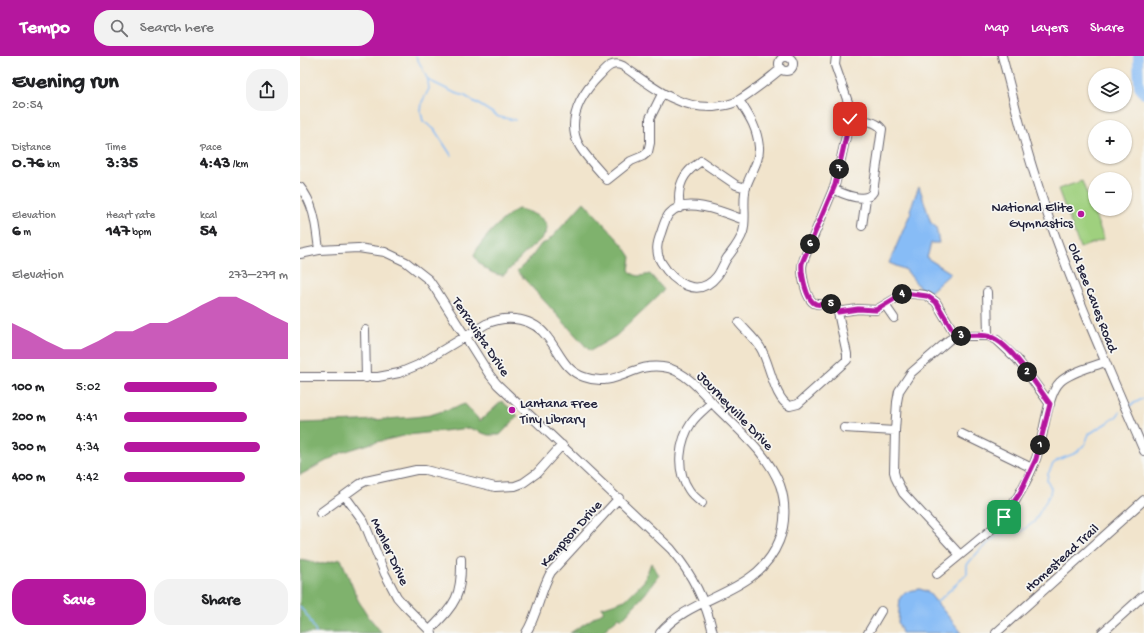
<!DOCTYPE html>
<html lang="en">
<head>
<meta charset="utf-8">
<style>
  body { margin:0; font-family:"Gochi Hand",sans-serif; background:#f2f2f2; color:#202124; height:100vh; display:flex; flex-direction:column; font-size:15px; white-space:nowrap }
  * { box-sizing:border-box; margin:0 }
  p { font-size:13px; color:#757577 }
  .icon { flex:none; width:22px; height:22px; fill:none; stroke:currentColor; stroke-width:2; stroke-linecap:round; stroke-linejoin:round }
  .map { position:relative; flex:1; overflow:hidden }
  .panel { display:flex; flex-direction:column; background:#fff; width:300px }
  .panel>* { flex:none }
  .buttons { position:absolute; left:788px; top:12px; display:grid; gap:8px }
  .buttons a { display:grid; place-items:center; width:44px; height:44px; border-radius:50%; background:#fff; box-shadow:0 1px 3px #0004; font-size:20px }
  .pin { position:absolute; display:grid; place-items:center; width:34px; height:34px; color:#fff; margin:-17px; border-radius:8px; box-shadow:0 2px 6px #0006 }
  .km { position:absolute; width:20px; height:20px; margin:-10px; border-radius:50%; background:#222; color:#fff; font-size:11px; line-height:20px; text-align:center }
  .round { display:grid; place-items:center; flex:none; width:42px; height:42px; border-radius:16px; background:#f2f2f2 }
  .summary { display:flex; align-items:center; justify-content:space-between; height:68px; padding:0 12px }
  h1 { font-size:22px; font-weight:700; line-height:30px }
  .figures { display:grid; grid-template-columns:repeat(3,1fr); gap:6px; height:68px; padding:4px 12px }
  .figures div { display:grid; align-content:center }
  .figures b { font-size:17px; font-weight:700 }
  .figures small { font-size:11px; font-weight:400 }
  .figures p { font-size:11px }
  .chart { height:112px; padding:8px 12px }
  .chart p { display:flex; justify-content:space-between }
  .chart svg { width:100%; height:72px; margin-top:4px; fill:#b5179e; opacity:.7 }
  .cta { display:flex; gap:8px; margin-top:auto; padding:8px 12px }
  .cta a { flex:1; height:46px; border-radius:16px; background:#b5179e; color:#fff; font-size:16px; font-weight:700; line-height:46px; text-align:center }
  .cta a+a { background:#f2f2f2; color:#202124 }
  ul { padding:0 12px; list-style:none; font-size:13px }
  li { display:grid; grid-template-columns:64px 48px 1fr; align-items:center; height:30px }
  li i { height:10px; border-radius:5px; background:#b5179e }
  header { display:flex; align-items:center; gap:24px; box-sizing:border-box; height:56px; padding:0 20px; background:#b5179e; color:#fff }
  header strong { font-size:19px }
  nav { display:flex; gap:22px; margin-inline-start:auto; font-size:14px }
  .search { width:280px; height:36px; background:#f2f2f2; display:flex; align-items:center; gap:10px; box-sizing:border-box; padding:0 14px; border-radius:16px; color:#757577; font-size:15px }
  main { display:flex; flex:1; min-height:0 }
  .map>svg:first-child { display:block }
  .green { fill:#9fd07e; stroke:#60795c }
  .forest { fill:#7fb26d; stroke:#506a54 }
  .water { fill:#87bcf6; stroke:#546f98 }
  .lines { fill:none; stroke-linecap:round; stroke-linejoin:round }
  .stream { stroke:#87bcf6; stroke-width:1.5 }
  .river { stroke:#87bcf6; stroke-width:10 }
  .minor-casing { stroke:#6a666e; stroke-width:10 }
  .minor { stroke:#fff; stroke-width:8 }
  .route-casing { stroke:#fff; stroke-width:8 }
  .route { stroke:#b5179e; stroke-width:5 }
  .poi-dot { fill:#b5179e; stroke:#f6f6f2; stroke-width:1.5 }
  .labels { text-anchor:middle; stroke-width:3.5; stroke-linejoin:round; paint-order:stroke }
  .poi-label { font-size:14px; fill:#22223b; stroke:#f6f6f2; text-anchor:end }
  .street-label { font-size:14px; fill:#22223b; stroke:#f6f6f2 }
</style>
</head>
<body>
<header>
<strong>Tempo</strong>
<div class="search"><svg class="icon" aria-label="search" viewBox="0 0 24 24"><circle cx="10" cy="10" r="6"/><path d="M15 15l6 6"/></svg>Search here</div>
<nav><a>Map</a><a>Layers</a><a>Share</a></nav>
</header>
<main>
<section class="panel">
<div class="summary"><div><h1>Evening run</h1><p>20:54</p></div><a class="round"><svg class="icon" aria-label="share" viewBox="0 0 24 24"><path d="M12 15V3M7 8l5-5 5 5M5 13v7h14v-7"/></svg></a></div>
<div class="figures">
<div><p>Distance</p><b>0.76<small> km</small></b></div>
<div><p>Time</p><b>3:35</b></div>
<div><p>Pace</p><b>4:43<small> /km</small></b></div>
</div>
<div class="figures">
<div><p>Elevation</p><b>6<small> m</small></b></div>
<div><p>Heart rate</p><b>147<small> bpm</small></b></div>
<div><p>kcal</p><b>54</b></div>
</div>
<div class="chart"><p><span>Elevation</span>273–279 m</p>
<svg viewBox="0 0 160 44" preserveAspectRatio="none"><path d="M0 44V22L10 27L20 33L30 38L40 38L50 33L60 27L70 27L80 22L90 22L100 17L110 11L120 6L130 6L140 11L150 17L160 22V44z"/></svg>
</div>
<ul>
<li><b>100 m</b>5:02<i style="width:57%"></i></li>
<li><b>200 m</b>4:41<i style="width:75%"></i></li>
<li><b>300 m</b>4:34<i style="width:83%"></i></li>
<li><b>400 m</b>4:42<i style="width:74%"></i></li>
</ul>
<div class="cta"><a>Save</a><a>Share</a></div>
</section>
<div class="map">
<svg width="844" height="577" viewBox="0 0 844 577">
  <rect width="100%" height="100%" fill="#f6f6f2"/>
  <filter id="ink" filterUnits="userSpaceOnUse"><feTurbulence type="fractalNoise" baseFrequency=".025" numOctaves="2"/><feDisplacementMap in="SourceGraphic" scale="8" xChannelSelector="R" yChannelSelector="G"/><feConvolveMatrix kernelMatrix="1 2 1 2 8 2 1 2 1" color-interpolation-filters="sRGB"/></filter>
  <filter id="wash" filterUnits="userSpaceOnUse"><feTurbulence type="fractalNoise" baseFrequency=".012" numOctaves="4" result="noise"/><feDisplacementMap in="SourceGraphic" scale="16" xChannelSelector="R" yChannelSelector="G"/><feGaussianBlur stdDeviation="0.9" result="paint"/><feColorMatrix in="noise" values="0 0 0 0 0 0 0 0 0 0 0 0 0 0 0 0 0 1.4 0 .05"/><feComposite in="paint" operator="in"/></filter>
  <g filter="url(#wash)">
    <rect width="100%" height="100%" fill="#f1e4cc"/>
    <!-- green -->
    <path class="green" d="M782,125l22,58 -24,9 -22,-59z"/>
    <!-- forest -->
    <path class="forest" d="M284,146l39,43 8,12 -2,13c6,8 12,6 21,4l14,16 -48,46 -26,15 -73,-80 13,-12 11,-15 6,-2 9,-9z
      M218,153c10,2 34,10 28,23 -3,7 -10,11 -15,16 -10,8 -18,18 -27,27 -11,1 -25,-9 -30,-20 6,-14 31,-40 44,-46z
      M202,345l16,15 -18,19h-12l-19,-7 -61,7 -36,8 -29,9 -43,23v-52l59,-2 55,-4 16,-2 35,-11 15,17z
      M41,503l17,41 10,16 14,17h-82v-73l21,4z
      M351,507l8,12 -14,19 -23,25 -3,-2 -18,16h-31l34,-22 -3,-3 24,-8 19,-19z"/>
    <!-- water -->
    <path class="water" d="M619,130l12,37 5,4 3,16h-8l-4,15 24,15 -21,19 -10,-4 -14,-18 -17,-7 22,-51 -1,-2z
      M620,533l8,3 34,41h-60l-4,-11 2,-24c4,-7 13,-8 20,-9z"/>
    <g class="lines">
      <!-- stream -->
      <path class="stream" d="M116,0l12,24 27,13 10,3 34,21 16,3
        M128,25l1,8 -7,13 -1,10 2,9 11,8 17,26
        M829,350l15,-8
        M636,547l31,-29v-9l3,-4 10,-11 18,-15 13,-3 8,1 15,-11 16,-28 1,-6 -4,-8 1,-6 5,-10 5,-4 18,-7 9,-9 4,-10 27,-17 4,-5
        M0,551l9,11 7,15"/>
      <!-- river -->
      <path class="river" d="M838,0l1,30 5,8"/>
    </g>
  </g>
  <g filter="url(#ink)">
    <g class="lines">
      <!-- minor casing -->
      <g class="minor-casing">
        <path id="minor" d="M702,0c11,40 20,80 33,120 29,94 70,185 109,275
          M479 8a7 7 0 1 1 14 0a7 7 0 1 1-14 0Z
          M362,38l-12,24v25l-2,9 -5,4 -12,5 -24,19c-10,-13 -29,-30 -32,-45 -5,-23 10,-45 25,-60 7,-8 13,-14 23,-9 29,20 53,42 90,41 9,-1 19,-2 26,-7 15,-9 29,-21 42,-31
          M439,44c10,16 18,27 20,47 1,14 -9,27 -13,40 -4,15 1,31 -3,45 -3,10 -10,18 -16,26 -4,6 -6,13 -10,18 -19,24 -44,6 -56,-14 -6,-10 -4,-19 0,-29 2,-6 4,-14 8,-19 16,-19 57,-1 75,6
          M0,131c15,18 16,40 19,63
          M533,133c10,5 33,15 40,3l9,-63c-6,-9 -22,-9 -32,-10
          M380,152c-3,-17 0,-30 13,-41 3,-2 5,-3 8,-6l35,24 10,3
          M562,170l4,-28
          M0,198l19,-4 39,-2 27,4 21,10 23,18 7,10 53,84 8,10 174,165c21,25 35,52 42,84
          M687,236l1,44
          M585,249l9,13
          M538,256l20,-3 18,1 29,-17 20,2 4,2 7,5 20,34
          M439,267c7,8 16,16 21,24 10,15 14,53 30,59l8,-2 49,-44v-6l-10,-46c-6,-8 -15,-1 -23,-5 -8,-4 -12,-27 -12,-35 0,-3 1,-6 2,-9l31,-74 15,-66 -1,-14 -14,-40 1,-9
          M65,274l1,48
          M0,321h78l21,-4 19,-8 68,-41c22,-10 48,-6 62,14 12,15 16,32 36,39 32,12 49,-15 79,-10 10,1 21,8 29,15 9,8 17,17 25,26 23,23 51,46 63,77 6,17 6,39 -1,56 -22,55 -85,52 -119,92
          M544,372l51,3
          M662,378l70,34
          M45,440l19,26 21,52 12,23 7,8 28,28
          M402,447c-5,-4 -10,-8 -13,-13 -14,-20 -10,-49 3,-68 5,-7 13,-13 20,-20
          M20,457l40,-29 6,-3 50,-11h9l70,17 20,-1 8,-3 14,-10 25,-28
          M660,499l-57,-62 -7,-14 -2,-7 1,-41 2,-29 2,-11 12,-18 38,-33 7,-4h32l9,4 20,19 33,45
          M637,518l61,-50c16,-17 35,-52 41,-75 5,-17 9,-56 21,-67 10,-10 32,-15 45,-20
          M129,575c26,-27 33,-33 32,-72
          M226,577c12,-19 14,-42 25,-61l68,-74
          M568,577l13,-22
          M696,577l148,-133
          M802,577l42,-38"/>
      </g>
      <!-- minor -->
      <use href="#minor" class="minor"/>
    </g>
  </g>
  <g class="lines" filter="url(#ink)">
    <!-- route casing -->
    <g class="route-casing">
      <path id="route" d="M550,63l-15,66 -33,78c-1,10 4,38 14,41 6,2 12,-2 19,1l3,7 20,-3 18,1 28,-17 23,3 9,6 20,34c10,0 22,-2 31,0 21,3 50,50 63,68l-14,55 -16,34 -16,24"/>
    </g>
    <!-- route -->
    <use href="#route" class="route"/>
  </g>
  <!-- markers -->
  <g class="poi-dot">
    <circle cx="781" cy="158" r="4"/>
    <circle cx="212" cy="354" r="4"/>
  </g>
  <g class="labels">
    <!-- poi labels -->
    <g class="poi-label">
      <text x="773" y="155">National Elite<tspan x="773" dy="16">Gymnastics</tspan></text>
      <text x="220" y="351" text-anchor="start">Lantana Free<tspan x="220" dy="16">Tiny Library</tspan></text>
    </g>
    <!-- street labels -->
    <g class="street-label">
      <text transform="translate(794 241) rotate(69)" y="5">Old Bee Caves Road</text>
      <text transform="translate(182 280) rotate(56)" y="5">Terravista Drive</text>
      <text transform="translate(436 354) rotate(46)" y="5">Journeyville Drive</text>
      <text transform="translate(270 477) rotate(-48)" y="5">Kempson Drive</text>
      <text transform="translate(91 495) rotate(65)" y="5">Menler Drive</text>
      <text transform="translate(761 501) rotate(-42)" y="5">Homestead Trail</text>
    </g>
  </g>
</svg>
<div class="buttons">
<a><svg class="icon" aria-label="layers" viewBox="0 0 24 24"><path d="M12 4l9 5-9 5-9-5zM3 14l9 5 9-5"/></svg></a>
<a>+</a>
<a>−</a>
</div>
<div class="pin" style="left:704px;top:461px;background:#1e9e55"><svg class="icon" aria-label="arrive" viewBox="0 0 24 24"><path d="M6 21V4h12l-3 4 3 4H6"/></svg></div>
<div class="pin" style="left:550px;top:63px;background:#d93025"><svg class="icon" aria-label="check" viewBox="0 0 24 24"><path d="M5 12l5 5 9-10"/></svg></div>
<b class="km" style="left:740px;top:389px">1</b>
<b class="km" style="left:727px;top:316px">2</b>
<b class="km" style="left:661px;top:280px">3</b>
<b class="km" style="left:602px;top:238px">4</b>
<b class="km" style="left:531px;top:248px">5</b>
<b class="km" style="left:510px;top:188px">6</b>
<b class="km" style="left:539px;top:113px">7</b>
</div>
</main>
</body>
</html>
